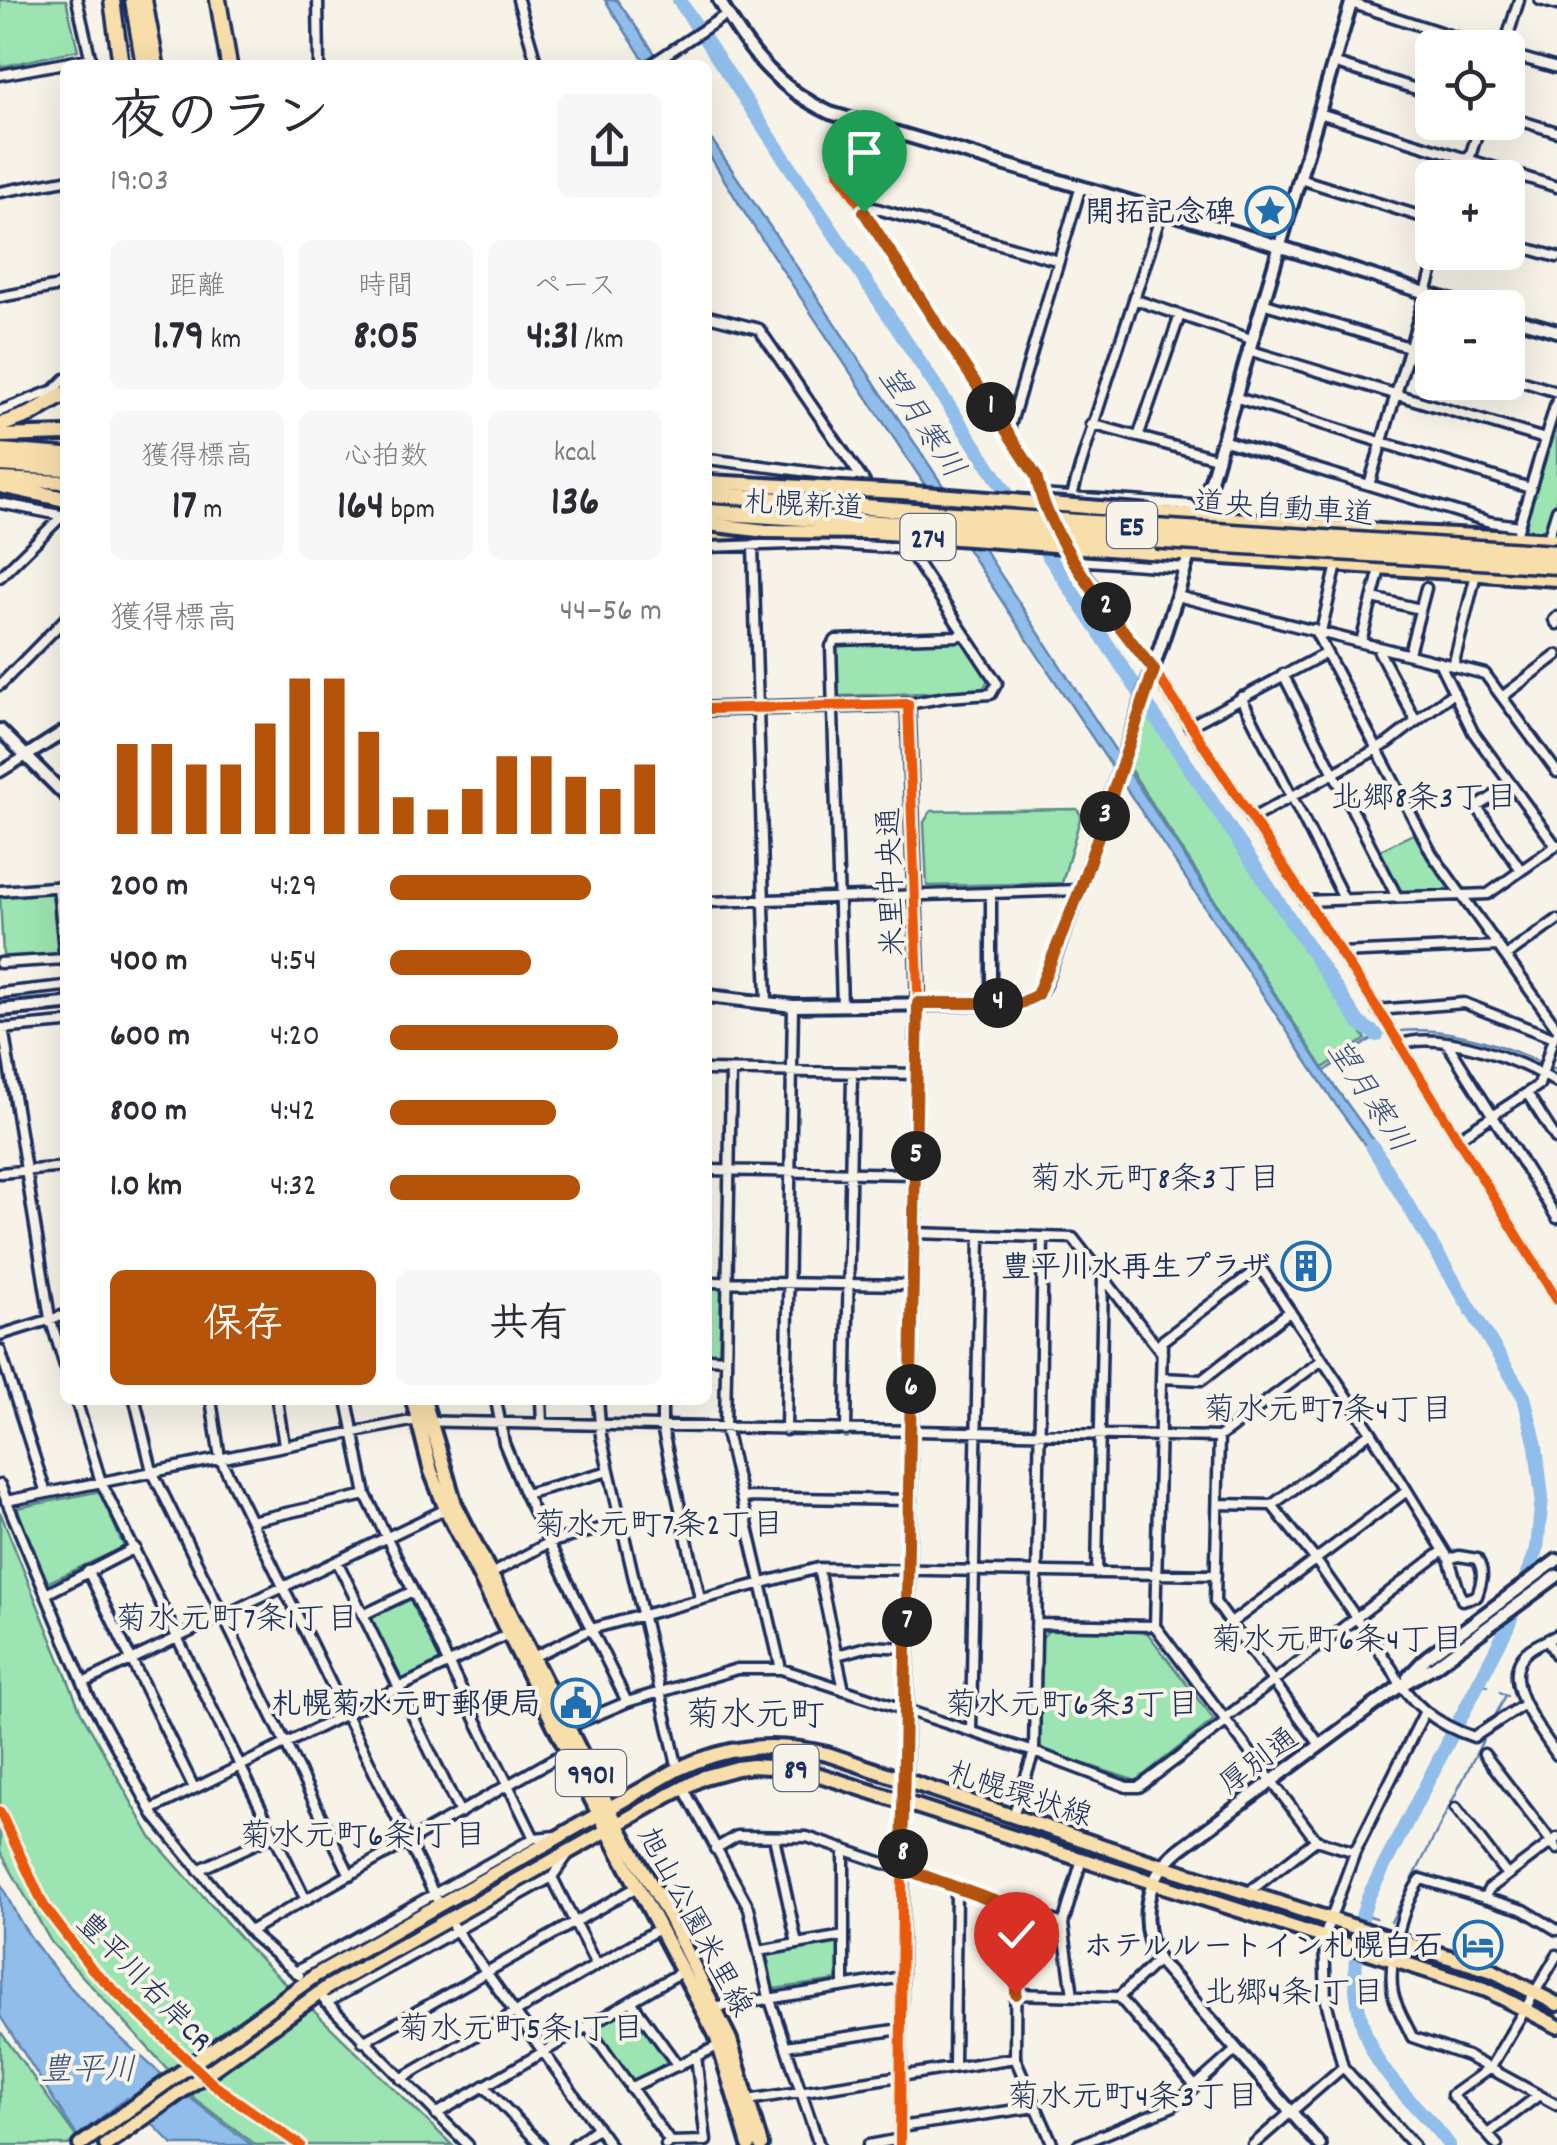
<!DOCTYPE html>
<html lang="ja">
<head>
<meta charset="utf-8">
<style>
  body { margin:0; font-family:Dekko,"Klee One",sans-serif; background:#f7f7f7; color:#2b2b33; height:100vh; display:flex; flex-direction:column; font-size:38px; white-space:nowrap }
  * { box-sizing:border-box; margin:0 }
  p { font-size:32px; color:#7c7c81 }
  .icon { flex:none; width:55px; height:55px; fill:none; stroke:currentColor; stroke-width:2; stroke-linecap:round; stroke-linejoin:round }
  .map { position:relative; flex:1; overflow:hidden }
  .side { position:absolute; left:60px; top:60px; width:652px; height:1345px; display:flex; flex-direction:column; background:#fff; border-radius:15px; box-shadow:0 10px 40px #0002 }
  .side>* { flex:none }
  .buttons { position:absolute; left:1415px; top:30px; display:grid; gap:20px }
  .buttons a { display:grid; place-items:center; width:110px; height:110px; border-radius:15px; background:#fff; box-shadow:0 10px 40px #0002; font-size:50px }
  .pin { position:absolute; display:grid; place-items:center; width:85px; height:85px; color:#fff; margin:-102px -42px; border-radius:50% 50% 50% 0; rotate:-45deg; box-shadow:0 0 10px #0007 }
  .pin .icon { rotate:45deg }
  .km { position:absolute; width:50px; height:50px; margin:-25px; border-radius:50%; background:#222; color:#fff; font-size:28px; line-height:50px; text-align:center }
  .round { display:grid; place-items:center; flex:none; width:105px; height:105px; border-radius:15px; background:#f7f7f7 }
  .head { display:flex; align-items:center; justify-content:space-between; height:170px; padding:0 50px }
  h1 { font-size:55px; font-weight:700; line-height:75px }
  .stats { display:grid; grid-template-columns:repeat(3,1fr); gap:15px; height:170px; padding:10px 50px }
  .stats div { display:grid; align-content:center; border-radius:15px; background:#f7f7f7; text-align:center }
  .stats b { font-size:42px; font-weight:700 }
  .stats small { font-size:28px; font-weight:400 }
  .stats p { font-size:28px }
  .chart { height:280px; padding:20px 50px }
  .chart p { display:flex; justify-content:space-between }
  .chart svg { width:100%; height:180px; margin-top:10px; stroke:#b45309; stroke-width:6 }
  .action { display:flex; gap:20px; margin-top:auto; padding:20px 50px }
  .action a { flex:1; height:115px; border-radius:15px; background:#b45309; color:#fff; font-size:40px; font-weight:700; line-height:115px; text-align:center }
  .action a+a { background:#f7f7f7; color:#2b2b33 }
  ul { padding:0 50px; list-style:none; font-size:32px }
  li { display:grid; grid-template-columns:160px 120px 1fr; align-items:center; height:75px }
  li i { height:25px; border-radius:12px; background:#b45309 }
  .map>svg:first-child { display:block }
  .green { fill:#9ce4b1; stroke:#5c8a88; stroke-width:2.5 }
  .water { fill:#90bdea; stroke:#6184b2; stroke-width:2.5 }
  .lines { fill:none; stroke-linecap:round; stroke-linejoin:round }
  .stream { stroke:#6184b2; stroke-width:2.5 }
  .river { stroke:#90bdea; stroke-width:14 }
  .minor-casing { stroke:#1b2f5e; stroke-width:15 }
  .tertiary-casing { stroke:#1b2f5e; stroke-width:18 }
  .primary-casing { stroke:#1b2f5e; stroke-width:20 }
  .trunk-casing { stroke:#1b2f5e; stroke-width:20 }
  .motorway-casing { stroke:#1b2f5e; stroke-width:21 }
  .minor { stroke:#f7f3e8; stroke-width:8 }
  .tertiary { stroke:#f7f3e8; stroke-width:10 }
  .primary { stroke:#f8deab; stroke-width:12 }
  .trunk { stroke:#f8deab; stroke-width:12 }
  .motorway { stroke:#f8deab; stroke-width:14 }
  .trunk-bridge-casing { stroke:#1b2f5e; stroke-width:20; stroke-linecap:butt }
  .motorway-bridge-casing { stroke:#1b2f5e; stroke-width:21; stroke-linecap:butt }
  .trunk-bridge { stroke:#f8deab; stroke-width:12 }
  .motorway-bridge { stroke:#f8deab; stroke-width:14 }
  .cycleway-casing { stroke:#f7f3e8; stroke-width:16 }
  .cycleway { stroke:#e8590c; stroke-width:10 }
  .route-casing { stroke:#fff; stroke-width:20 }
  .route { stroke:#b45309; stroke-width:12 }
  .labels { text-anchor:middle; stroke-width:8; stroke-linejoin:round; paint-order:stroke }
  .shield { fill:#f7f3e8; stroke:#5d6a87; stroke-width:2.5 }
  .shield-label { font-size:28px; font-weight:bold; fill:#1b2f5e }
  .poi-label { font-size:30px; font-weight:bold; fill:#1b2f5e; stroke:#f7f3e8; text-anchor:end }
  .street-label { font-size:30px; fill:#1b2f5e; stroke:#f7f3e8 }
  .water-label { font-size:32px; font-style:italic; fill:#385281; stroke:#f7f3e8 }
  .neighbourhood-label { font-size:32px; fill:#1b2f5e; stroke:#f7f3e8 }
  .quarter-label { font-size:35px; fill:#1b2f5e; stroke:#f7f3e8 }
</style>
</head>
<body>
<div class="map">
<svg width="1557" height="2145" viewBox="0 0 1557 2145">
  <rect width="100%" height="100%" fill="#f7f3e8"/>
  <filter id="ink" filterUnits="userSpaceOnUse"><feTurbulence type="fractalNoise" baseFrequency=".01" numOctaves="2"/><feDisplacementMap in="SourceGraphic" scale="20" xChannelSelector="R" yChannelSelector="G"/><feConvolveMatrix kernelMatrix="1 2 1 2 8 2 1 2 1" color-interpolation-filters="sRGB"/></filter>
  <g filter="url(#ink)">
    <!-- green -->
    <path class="green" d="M0,0h66l12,50 -78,17z
      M1557,409v88l-12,40 -24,-4z
      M958,640l6,3 24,37 -6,11 -142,5 -4,-5 -1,-43 4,-4z
      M1146,710l220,329 -43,29 -193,-299z
      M1077,809l4,6 -19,68 -135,3 -3,-64 7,-11z
      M1415,833l34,53 -2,5 -42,2 -5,-4 -20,-39z
      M52,892l7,59 -3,3 -50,5 -3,-3 -3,-59z
      M708,1286l14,2 -3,66h-11z
      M96,1492l5,3 23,52 -77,36 -30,-75z
      M0,1512l81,200 70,125 100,113 201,195h-196l-60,-45 -145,-158 -51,-91z
      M408,1599l5,1 27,59 -1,5 -36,17 -33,-62z
      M1048,1631h98l68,89 -78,61 -97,-32 3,-111z
      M838,1939l2,3 -2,38 -65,9 -6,-37z
      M628,2009l4,1 36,51 -32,21h-5l-37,-51 1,-4z
      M0,2031l77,107 -9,7h-68z"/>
    <!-- water -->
    <path class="water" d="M605,0h12l46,65h-16z
      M708,134l222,332 400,614 57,79 -8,5 -43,-59 -592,-893 -36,-59z
      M0,1882c8,15 15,33 25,47 53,81 149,159 227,216h-79l-46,-47 -50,38 -77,-120z"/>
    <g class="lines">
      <!-- stream -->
      <path class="stream" d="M1353,1052c8,-6 18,-14 27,-17 50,-14 115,6 161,28
        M1548,1066l9,5
        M1325,1071l11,-8
        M1480,1682l8,4
        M1500,1692l8,4
        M1493,1720l13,-25
        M1363,1914l13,4
        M1391,1922l96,-190"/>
      <!-- river -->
      <path class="river" d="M679,0l680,1023 18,12
        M1372,1146l152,251 12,49 6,51 -5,52 -30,79 -139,269c-17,50 -19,110 7,158 17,33 52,59 74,90"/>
      <!-- minor casing -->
      <g class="minor-casing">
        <path id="minor" d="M77,0l15,65
          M318,0l1,65
          M518,0l19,65
          M1540,0l17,5
          M1351,3l137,45
          M1504,48l15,-48
          M1508,54l49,14
          M1333,63l99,31
          M650,65l77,-51
          M0,75l91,-17
          M1319,113l238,74
          M1508,117l49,15
          M853,119l-15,52 199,305 3,19 13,25
          M1463,178l18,-56
          M1300,179l132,41
          M0,192l65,-12
          M863,212l11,-4 185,53
          M1508,243l49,14
          M0,297l65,-12
          M1136,300l115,39
          M1262,303l170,51
          M708,316l51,13 124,180
          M1248,350l297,89
          M1508,377l49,15
          M1234,397l296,91
          M0,411l54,-21 11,-11
          M1091,424l125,34
          M1008,433l73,-247
          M1138,437l42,-122
          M1222,440l268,82 29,4
          M708,459l155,20
          M1369,485l69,-233
          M1040,495l150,10 9,11
          M1072,496c26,-96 62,-189 90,-286
          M0,503l65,13
          M1518,529l39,-129
          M898,534l99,149 -6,11 -45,3 -38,7
          M1548,539l9,-29
          M1067,545l52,81 45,60 222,336 171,278
          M708,547l109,-4 91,6
          M753,547l14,456
          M1075,560l110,8
          M0,577l62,-61
          M1177,596l308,78 72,98
          M1373,598l47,11
          M1557,617l-3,3 3,4
          M1314,629l118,225 125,174
          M1321,631l16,-66
          M1361,642l19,-73
          M1376,646l40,75
          M1409,653l17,-65
          M1439,662l34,70 83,114
          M1453,666l23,-92
          M1283,674l114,223
          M0,685l65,-66
          M1241,697l103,202
          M1502,697l55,-42
          M1189,726l137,-73
          M0,772l26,-16
          M1510,785l-33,22 44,63
          M1251,819l137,-76 66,-51
          M58,886l7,76
          M0,891l65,-5
          M991,894v109
          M1305,901l183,-7 69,-49
          M708,902l372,-12
          M1340,953l158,-7
          M1506,956l51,-36
          M0,963l65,-4
          M0,993l65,-7
          M842,1006l-11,-360 5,-6 121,-4 7,-3
          M1377,1010l87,-7 89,35
          M3,1028l47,290 15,48
          M0,1029l65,-6
          M1447,1043l110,175
          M1399,1045c41,-16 122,15 158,38
          M708,1070l209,4
          M731,1071l-6,357 56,241
          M1527,1093l30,47
          M1457,1139l82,-54 14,-47 4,-4
          M708,1170l207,4
          M0,1173l65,-6
          M914,1233l159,5 89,115
          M708,1282l205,3
          M0,1335l65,-20
          M0,1350l46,143
          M708,1358l18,1
          M1161,1378l41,2 88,-69
          M76,1400l25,82 205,418
          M135,1400l17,71 198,404
          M211,1400l9,58 216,440
          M277,1400l7,45
          M347,1400l19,95 168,343
          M496,1400l8,43 21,51 102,208
          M541,1400l1,24
          M598,1400l3,36 77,333
          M662,1400v27l38,171
          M786,1430l7,-424
          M846,1431l6,-357
          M1219,1437l-4,165 105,143
          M0,1485l89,212 66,120 98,118 46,40
          M525,1494l84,-23
          M741,1497l169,3
          M6,1501l405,-80 808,16 103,-77
          M1218,1504l54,1 43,54 77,110c17,35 45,56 82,68l49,-32
          M1272,1505l99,-73
          M251,1521l115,-26
          M337,1561l123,252
          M818,1568l26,122
          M88,1571l106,217
          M1097,1572l6,-294
          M491,1574l57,-31 73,-20
          M46,1594l89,-46
          M363,1615l50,-24
          M1231,1623l176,-132
          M1037,1624l118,2
          M1557,1635c-9,5 -20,9 -28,15 -34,27 12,80 28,105
          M1547,1640l10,16
          M837,1655l33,-9 36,2
          M533,1657l58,-28 227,-61 398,7
          M83,1683l363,-174
          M1224,1719l219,-168
          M568,1727l59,-25 110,-33h44l253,83 93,35h12l87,-65
          M971,1731l9,-495
          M1484,1754l73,95
          M684,1789l65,119 20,89 50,148
          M1456,1808l51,67
          M151,1810l359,-177
          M1013,1816l21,-64 9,-515
          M774,1837l23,107 47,-8
          M1316,1840l39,12
          M715,1849l22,-13 70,1 256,87
          M198,1870l76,-35
          M552,1877l44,88
          M1250,1891l66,-51 -161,-214 7,-285 98,-74 111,165 78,127 13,41 15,-4c5,-15 8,-24 0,-37l-18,-3 -10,3
          M1484,1898l5,-9 68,-51
          M1016,1909l-1,149 38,87
          M453,1926l157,219
          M1557,1930l-33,-20 -103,-31c-18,23 -34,85 -28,114 3,15 13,30 19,44l55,19 90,49
          M250,1931l318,-180
          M759,1951l38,-7
          M295,1972l239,-134 22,-2
          M844,1985v-136
          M1015,1994l104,3 39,-37
          M1073,1995l-10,-71 19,-65
          M1119,1997l76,89
          M324,2000l144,145
          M631,2001l47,65
          M326,2003l226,-126 15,-21
          M713,2008l189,-31
          M587,2026l83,116 -4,3
          M363,2042l274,-155
          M786,2046l115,-17
          M954,2067l2,-177
          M1343,2067l70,78
          M401,2079l259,-151
          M484,2086l57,59
          M630,2088l90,-43
          M748,2100l267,-42
          M436,2114l247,-143
          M900,2127l136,-20
          M1489,2133l50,-38
          M670,2142l36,-1 -10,-85
          M574,2145l23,-17
          M868,2145l32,-6
          M900,2145l4,-346
          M1078,2145l95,-39 63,-56
          M1253,2145l90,-78 -17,-66 -2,-64 31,-85 69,-139
          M1497,2145l-45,-50 38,-27 67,-113"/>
      </g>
      <!-- tertiary casing -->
      <g class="tertiary-casing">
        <path id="tertiary" d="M719,0c29,51 57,87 111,113l407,120 236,75
          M1508,317l49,14
          M708,709l200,-5 10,284 -14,811
          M0,730l65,65
          M26,756l39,-25
          M708,996l85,10 228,-3 16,-8 6,-10 37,-95 97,-294 175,-596
          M0,1010l65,-6
          M1408,1677l19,-20 130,-97
          M1320,2145l-162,-185c-21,-38 -13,-83 22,-111l220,-163 35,-20 122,-90"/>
      </g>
      <!-- primary casing -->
      <g class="primary-casing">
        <path id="primary" d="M413,1400l18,71 15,38 153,305 117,221 33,110
          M424,1400l31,104 162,320 53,94 60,122 31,105
          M80,2145l236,-170 362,-206c49,-23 95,-28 149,-15l314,105 352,112 64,33
          M106,2145l222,-158 338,-190 38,-20 33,-9 16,-2 48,3 686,221 70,36"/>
      </g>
      <!-- trunk casing -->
      <g class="trunk-casing">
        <path id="trunk" d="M0,436l65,-2
          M0,479l65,3
          M1150,512l243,20 164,8
          M708,533l30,-1
          M1149,552l408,27"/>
      </g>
      <!-- motorway casing -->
      <g class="motorway-casing">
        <path id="motorway" d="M112,0l9,65
          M133,0l11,65
          M144,0l12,65
          M218,0l11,65
          M0,425l31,-11 34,-20
          M0,451l65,5
          M0,464l65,4
          M0,485l65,14"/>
      </g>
      <!-- minor -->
      <use href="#minor" class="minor"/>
      <!-- tertiary -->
      <use href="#tertiary" class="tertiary"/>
      <!-- primary -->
      <use href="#primary" class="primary"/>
      <!-- trunk -->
      <use href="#trunk" class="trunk"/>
      <!-- motorway -->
      <use href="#motorway" class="motorway"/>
      <!-- trunk-bridge casing -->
      <g class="trunk-bridge-casing">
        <path id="trunk-bridge" d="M708,482l192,10 250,20
          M708,524l58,7 106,1 277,20"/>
      </g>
      <!-- motorway-bridge casing -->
      <g class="motorway-bridge-casing">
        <path id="motorway-bridge" d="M708,494l230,19 619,40
          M708,512l849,54"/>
      </g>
      <!-- trunk-bridge -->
      <use href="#trunk-bridge" class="trunk-bridge"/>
      <!-- motorway-bridge -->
      <use href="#motorway-bridge" class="motorway-bridge"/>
      <!-- cycleway casing -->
      <g class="cycleway-casing">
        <path id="cycleway" d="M853,119l-15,52 199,305c12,63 77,144 117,194l232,352 171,278
          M708,709l200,-5 10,284 -15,785 -3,372
          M0,1812l44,94 48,63 122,116 86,60"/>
      </g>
      <!-- cycleway -->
      <use href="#cycleway" class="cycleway"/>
    </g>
  </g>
  <g class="lines" filter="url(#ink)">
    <!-- route casing -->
    <g class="route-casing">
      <path id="route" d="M864,212l172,264c12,63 78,144 118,194l-74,220 -43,105 -16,8h-103l-16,865 114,41v85"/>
    </g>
    <!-- route -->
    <use href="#route" class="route"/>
  </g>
  <!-- icons -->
  <defs>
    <g id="sight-ring" transform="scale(2.5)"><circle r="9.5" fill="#f7f3e8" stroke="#1f6fb2" stroke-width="1.5"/><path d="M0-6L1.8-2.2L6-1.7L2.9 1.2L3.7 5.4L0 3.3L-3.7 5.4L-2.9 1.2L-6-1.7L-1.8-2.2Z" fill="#1f6fb2"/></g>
    <g id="building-ring" transform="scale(2.5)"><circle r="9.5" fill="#f7f3e8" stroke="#1f6fb2" stroke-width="1.5"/><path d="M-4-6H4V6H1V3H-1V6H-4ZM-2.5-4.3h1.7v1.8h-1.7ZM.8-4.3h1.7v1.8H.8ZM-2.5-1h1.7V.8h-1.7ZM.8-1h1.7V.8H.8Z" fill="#1f6fb2"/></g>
    <g id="civic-ring" transform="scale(2.5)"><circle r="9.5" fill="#f7f3e8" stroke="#1f6fb2" stroke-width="1.5"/><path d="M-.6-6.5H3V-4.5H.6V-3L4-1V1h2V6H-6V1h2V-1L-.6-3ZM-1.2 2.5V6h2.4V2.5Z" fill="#1f6fb2"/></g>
    <g id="hotel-ring" transform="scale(2.5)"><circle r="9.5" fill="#f7f3e8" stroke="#1f6fb2" stroke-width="1.5"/><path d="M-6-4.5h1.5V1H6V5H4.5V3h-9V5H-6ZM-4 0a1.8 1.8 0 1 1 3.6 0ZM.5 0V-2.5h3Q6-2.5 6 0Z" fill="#1f6fb2"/></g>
  </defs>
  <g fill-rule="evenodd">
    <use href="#sight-ring" x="1270" y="211"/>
    <use href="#building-ring" x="1306" y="1266"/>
    <use href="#civic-ring" x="576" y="1703"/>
    <use href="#hotel-ring" x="1478" y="1945"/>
  </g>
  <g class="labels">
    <!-- shield labels -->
    <g class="shield">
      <rect x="1107" y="502" width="50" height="46" rx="8"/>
      <rect x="900.5" y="514" width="55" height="46" rx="8"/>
      <rect x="773.5" y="1745" width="45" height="46" rx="8"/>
      <rect x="556" y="1750" width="70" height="46" rx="8"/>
    </g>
    <g class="shield-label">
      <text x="1132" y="535">E5</text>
      <text x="928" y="547">274</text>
      <text x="796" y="1778">89</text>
      <text x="591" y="1783">9901</text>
    </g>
    <!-- poi labels -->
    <g class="poi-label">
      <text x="1235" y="221">開拓記念碑</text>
      <text x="1271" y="1276">豊平川水再生プラザ</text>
      <text x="541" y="1713">札幌菊水元町郵便局</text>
      <text x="1443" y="1955">ホテルルートイン札幌白石</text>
    </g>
    <!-- street labels -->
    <g class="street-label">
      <text transform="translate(804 504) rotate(3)" y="10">札幌新道</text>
      <text transform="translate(1284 507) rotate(4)" y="10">道央自動車道</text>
      <text transform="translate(890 882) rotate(-92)" y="10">米里中央通</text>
      <text transform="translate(1258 1760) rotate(-37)" y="10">厚別通</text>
      <text transform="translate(1020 1793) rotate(18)" y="10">札幌環状線</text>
      <text transform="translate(696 1921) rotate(62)" y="10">旭山公園米里線</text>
      <text transform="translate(145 1981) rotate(46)" y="10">豊平川右岸CR</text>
    </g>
    <!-- water labels -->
    <g class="water-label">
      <text transform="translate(923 421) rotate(56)" y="11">望月寒川</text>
      <text transform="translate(1371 1095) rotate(57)" y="11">望月寒川</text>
      <text x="88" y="2079">豊平川</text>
    </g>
    <!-- neighbourhood labels -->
    <g class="neighbourhood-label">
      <text x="1424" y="807">北郷8条3丁目</text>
      <text x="1155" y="1188">菊水元町8条3丁目</text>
      <text x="1328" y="1419">菊水元町7条4丁目</text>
      <text x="659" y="1534">菊水元町7条2丁目</text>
      <text x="237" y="1628">菊水元町7条1丁目</text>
      <text x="1337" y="1649">菊水元町6条4丁目</text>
      <text x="1072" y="1714">菊水元町6条3丁目</text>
      <text x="363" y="1845">菊水元町6条1丁目</text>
      <text x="1294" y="2002">北郷4条1丁目</text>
      <text x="521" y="2038">菊水元町5条1丁目</text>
      <text x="1133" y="2106">菊水元町4条3丁目</text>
    </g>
    <!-- quarter labels -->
    <g class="quarter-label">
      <text x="755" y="1725">菊水元町</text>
    </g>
  </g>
</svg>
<div class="buttons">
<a><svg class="icon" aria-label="locate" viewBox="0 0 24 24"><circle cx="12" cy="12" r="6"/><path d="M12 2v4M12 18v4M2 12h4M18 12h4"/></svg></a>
<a>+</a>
<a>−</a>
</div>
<div class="pin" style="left:864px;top:212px;background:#1e9e55"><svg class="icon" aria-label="arrive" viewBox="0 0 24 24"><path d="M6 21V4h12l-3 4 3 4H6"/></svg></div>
<div class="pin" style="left:1016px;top:1994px;background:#d93025"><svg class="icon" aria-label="check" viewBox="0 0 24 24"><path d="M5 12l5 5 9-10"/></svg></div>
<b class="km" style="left:991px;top:407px">1</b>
<b class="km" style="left:1106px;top:607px">2</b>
<b class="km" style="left:1105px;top:816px">3</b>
<b class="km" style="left:998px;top:1003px">4</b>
<b class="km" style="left:916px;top:1156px">5</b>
<b class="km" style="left:911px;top:1389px">6</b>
<b class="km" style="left:907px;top:1622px">7</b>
<b class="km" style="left:903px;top:1854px">8</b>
<section class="side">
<div class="head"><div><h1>夜のラン</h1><p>19:03</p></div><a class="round"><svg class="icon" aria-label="share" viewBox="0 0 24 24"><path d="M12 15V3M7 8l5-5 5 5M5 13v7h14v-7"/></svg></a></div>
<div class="stats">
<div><p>距離</p><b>1.79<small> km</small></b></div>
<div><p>時間</p><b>8:05</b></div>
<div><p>ペース</p><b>4:31<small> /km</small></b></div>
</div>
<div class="stats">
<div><p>獲得標高</p><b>17<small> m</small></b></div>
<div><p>心拍数</p><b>164<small> bpm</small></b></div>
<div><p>kcal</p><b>136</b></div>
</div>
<div class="chart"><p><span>獲得標高</span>44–56 m</p>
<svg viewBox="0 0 160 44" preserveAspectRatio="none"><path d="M5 44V22M15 44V22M25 44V27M35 44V27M45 44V17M55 44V6M65 44V6M75 44V19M85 44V35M95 44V38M105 44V33M115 44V25M125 44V25M135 44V30M145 44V33M155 44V27"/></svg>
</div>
<ul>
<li><b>200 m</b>4:29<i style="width:74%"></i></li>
<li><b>400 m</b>4:54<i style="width:52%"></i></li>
<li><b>600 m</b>4:20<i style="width:84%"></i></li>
<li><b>800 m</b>4:42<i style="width:61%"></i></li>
<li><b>1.0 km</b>4:32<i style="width:70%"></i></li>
</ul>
<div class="action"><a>保存</a><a>共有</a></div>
</section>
</div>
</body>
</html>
